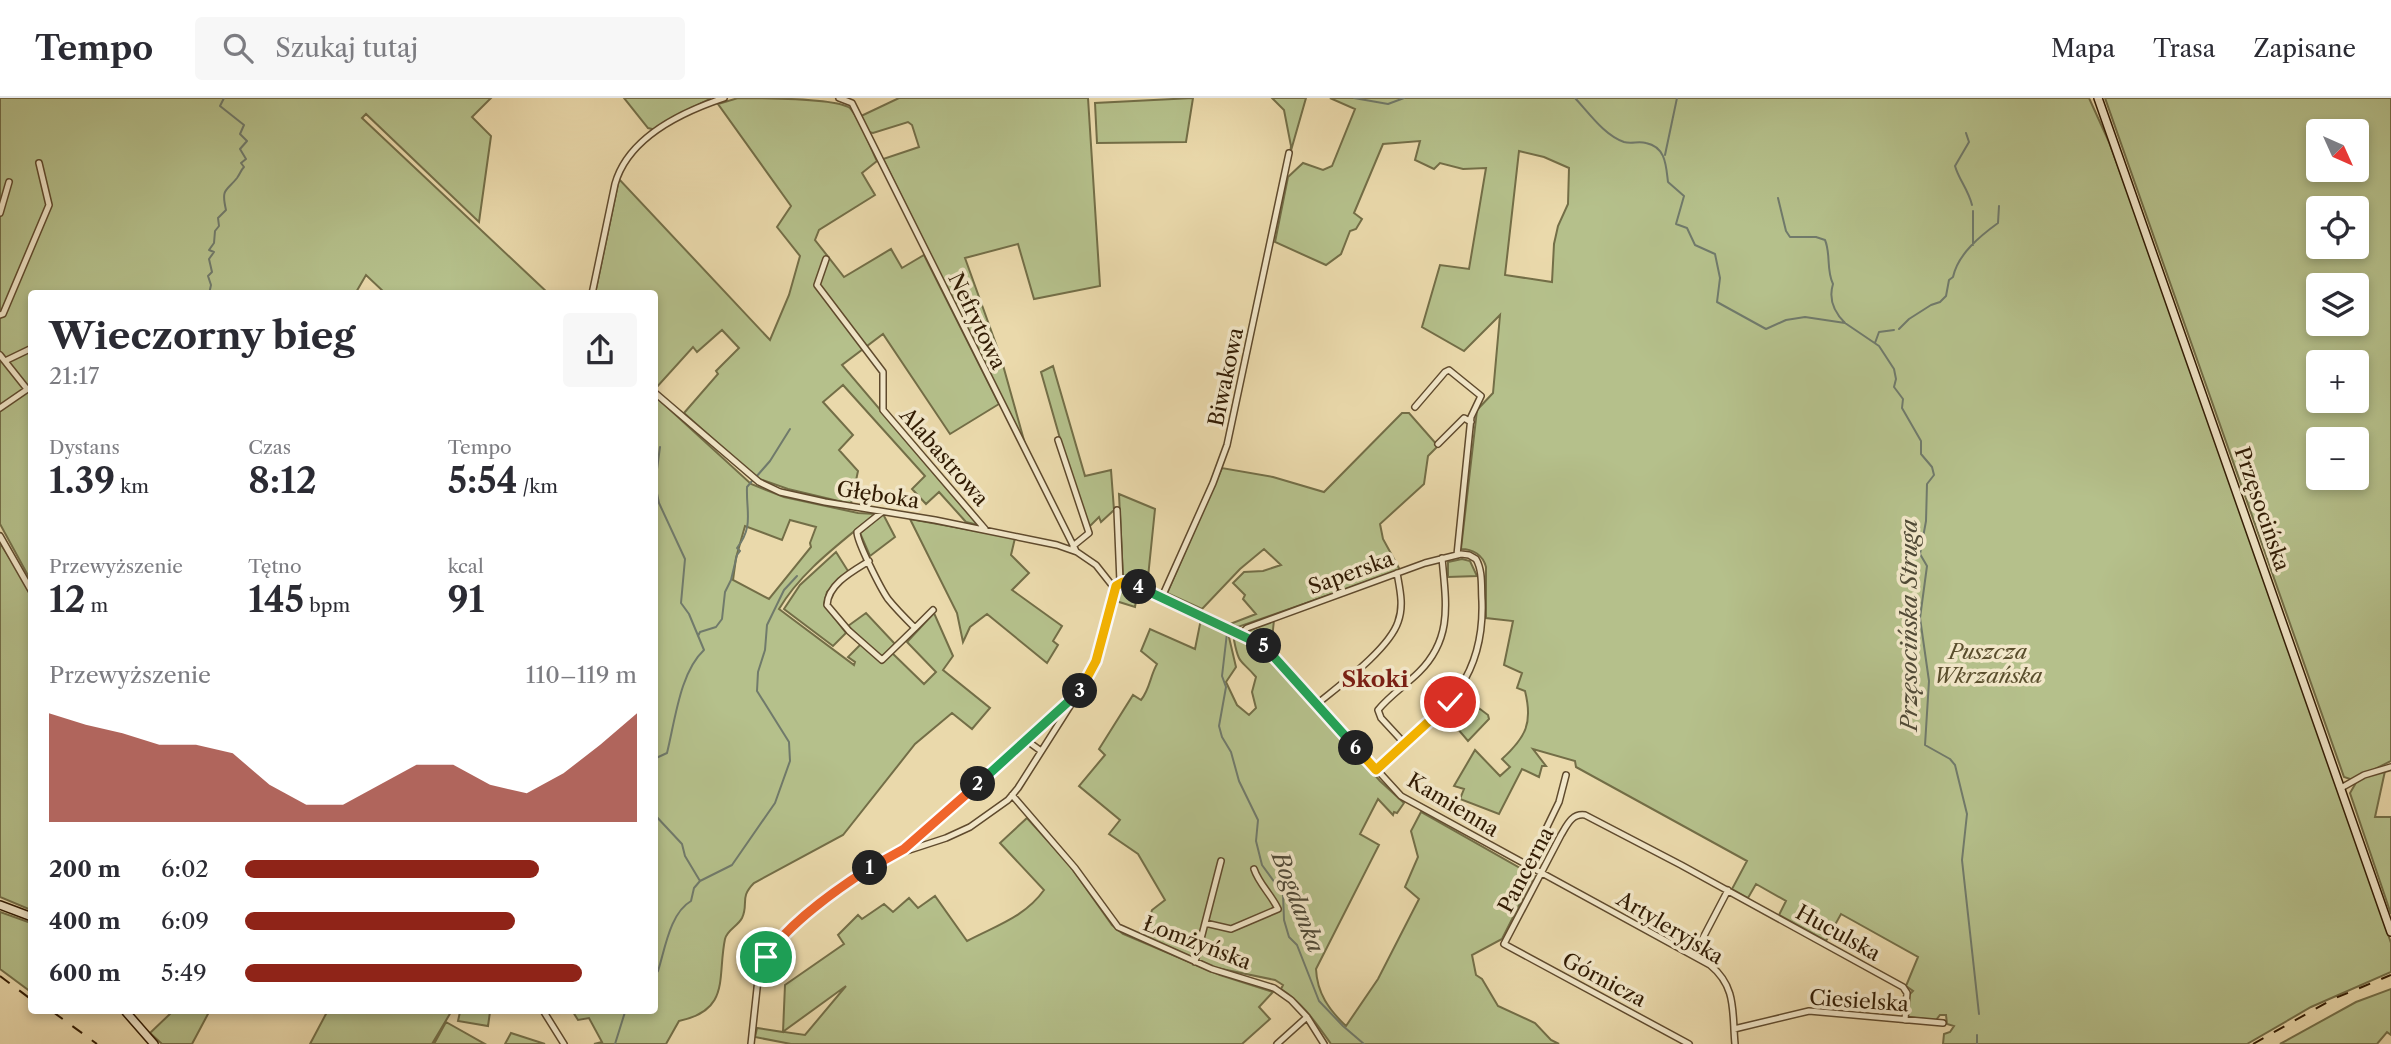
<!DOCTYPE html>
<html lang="pl">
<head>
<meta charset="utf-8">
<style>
  body { margin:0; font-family:"Libre Caslon Text",serif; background:#f7f7f7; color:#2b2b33; height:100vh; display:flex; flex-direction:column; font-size:26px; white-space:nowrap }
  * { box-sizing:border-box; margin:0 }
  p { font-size:23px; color:#7c7c81 }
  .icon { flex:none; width:38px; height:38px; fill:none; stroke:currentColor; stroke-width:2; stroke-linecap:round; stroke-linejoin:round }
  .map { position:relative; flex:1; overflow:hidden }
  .panel { position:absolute; left:28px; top:192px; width:630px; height:724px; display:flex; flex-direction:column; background:#fff; border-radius:7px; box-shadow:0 4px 10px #0003 }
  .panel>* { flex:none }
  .needle { width:46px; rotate:135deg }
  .fabs { position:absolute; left:2306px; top:21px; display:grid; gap:14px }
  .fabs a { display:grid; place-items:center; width:63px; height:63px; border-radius:7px; background:#fff; box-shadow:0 4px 10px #0003; font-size:35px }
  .pin { position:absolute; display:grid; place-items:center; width:60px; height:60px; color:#fff; margin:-30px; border:4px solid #fff; border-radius:50%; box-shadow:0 2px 7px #0007 }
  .km { position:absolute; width:35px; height:35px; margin:-18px; border-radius:50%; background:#222; color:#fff; font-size:19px; line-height:35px; text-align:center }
  .round { display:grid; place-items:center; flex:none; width:74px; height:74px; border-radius:7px; background:#f7f7f7 }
  .overview { display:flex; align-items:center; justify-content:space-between; height:119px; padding:0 21px }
  h1 { font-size:38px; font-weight:700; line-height:52px }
  .figures { display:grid; grid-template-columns:repeat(3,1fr); gap:10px; height:119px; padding:7px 21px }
  .figures div { display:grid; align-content:center }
  .figures b { font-size:35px; font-weight:700 }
  .figures small { font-size:19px; font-weight:400 }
  .figures p { font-size:19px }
  .chart { height:196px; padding:14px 21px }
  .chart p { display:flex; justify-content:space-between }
  .chart svg { width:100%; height:126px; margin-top:7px; fill:#8f2418; opacity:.7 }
  ul { padding:0 21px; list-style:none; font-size:23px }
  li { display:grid; grid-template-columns:112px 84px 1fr; align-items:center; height:52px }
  li i { height:18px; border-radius:9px; background:#8f2418 }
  header { display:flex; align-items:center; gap:42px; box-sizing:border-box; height:98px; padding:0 35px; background:#fff; border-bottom:2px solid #e1e1e2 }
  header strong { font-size:33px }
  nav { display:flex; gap:38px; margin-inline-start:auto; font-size:24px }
  .search { width:490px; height:63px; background:#f7f7f7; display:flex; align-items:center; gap:18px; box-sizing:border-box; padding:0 24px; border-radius:7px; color:#7c7c81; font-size:26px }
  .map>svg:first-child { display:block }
  .green { fill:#b5c08b; stroke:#736e47; stroke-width:2; fill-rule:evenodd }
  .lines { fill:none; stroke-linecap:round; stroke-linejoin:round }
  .stream { stroke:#707a6b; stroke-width:2 }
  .street-casing { stroke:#5f4a2d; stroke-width:8 }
  .secondary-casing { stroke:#311b03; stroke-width:10 }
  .street { stroke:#f1e6c8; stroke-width:5 }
  .secondary { stroke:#f1e6c8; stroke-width:7 }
  .rail { stroke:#311b03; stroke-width:2; stroke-dasharray:12 12; stroke-linecap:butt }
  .split-1-casing { stroke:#fff; stroke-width:14 }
  .split-2-casing { stroke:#fff; stroke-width:14 }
  .split-3-casing { stroke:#fff; stroke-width:14 }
  .split-4-casing { stroke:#fff; stroke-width:14 }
  .split-5-casing { stroke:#fff; stroke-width:14 }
  .split-6-casing { stroke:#fff; stroke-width:14 }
  .split-7-casing { stroke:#fff; stroke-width:14 }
  .split-1 { stroke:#f0652b; stroke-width:9 }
  .split-2 { stroke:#f0652b; stroke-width:9 }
  .split-3 { stroke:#22a559; stroke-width:9 }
  .split-4 { stroke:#f5b400; stroke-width:9 }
  .split-5 { stroke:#22a559; stroke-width:9 }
  .split-6 { stroke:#22a559; stroke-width:9 }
  .split-7 { stroke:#f5b400; stroke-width:9 }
  .labels { text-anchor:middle; stroke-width:7; stroke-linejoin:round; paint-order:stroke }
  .street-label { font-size:21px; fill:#311b03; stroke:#f1e6c8 }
  .park-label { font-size:21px; font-style:italic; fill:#594d2c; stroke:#f1e6c8 }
  .water-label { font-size:23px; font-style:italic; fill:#504a37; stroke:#f1e6c8 }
  .neighbourhood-label { font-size:23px; font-weight:bold; fill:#7a1f14; stroke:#f1e6c8 }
</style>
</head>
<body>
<header>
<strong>Tempo</strong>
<div class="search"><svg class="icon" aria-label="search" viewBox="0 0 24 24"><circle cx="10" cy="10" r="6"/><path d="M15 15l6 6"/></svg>Szukaj tutaj</div>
<nav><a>Mapa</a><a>Trasa</a><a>Zapisane</a></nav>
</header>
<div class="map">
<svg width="2391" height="946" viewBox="0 0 2391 946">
  <rect width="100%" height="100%" fill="#ead9ab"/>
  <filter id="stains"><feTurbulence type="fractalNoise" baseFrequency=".00286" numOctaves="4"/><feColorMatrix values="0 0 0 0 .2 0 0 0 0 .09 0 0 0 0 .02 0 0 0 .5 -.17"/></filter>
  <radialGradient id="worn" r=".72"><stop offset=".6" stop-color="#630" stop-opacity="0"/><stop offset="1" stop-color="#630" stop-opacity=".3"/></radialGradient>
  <!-- green -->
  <path class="green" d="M0,0h491l-19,19 19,19 -12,86 -113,-108 -4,4 187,176h-163l-20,-19 -11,19h-323l-1,287 -31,-57z
    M624,0h86v1l-29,14 -25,17 -8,-2z
    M738,0c22,0 98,0 112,10 12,14 19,37 27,53l-15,12 13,22 -56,35 -4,10 29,37 47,-28 11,19 22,-13 75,149 -49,30 -67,-100 -41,31 136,160 -12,-3 -27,-30 -13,12 -14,-15 13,-13 -82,-91 -20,17 30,33 -14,15 19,21 -7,33 -63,-15 -31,-11 -73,-65 34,-39 -2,-3 23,-23 -17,-18 -25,22 -4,-5 -37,41 -2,-94h-59l24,-115 151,161 19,-45 11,-39 -23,-29 14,-21 -73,-102z
    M899,0h189l12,188 -66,13 -16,-55 -53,14 36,100 26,93 -144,-292 36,-12 -7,-22 -4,-3 -35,11 -4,-1 -8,-16z
    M1193,0l-7,44 -89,1 -2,-40z
    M1272,0h34l-16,56 1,-8 -7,-36z
    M1330,0h759l20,44 75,204 156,446 51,151v29l-80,35 -64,37h-304l1,-10 6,-2 4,-6 -7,-2 -1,-9h-6l-4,5 -29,-3 2,-22 4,-4 -7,-5 12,-29 -77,-43 -15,27 -47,-26 7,-14 -30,-17 -8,14 -16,-9 15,-28 -171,-94 -1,-6 -42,-12 13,17h-4l-3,11 -17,-8 -23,45 -39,-15 4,-10 -10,-3 21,-36 25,26 10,-9 -8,-8c24,-22 31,-36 23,-68l-8,-3 5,-15 -18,-8 9,-44 -27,-3v-51c-3,-12 -13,-18 -25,-18l16,-139 16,-17 7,-78 -36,36 -42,-24 18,-62 29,4 17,-101 -23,1 -23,-6 -6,6 -19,-9 5,-19 -37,3 -29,69 8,6 -6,10 -6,2 -9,23 -15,11 -51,-23 13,-65 15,-14 20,7 9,-4 23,-57zM1519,53l25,6 25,11 -1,36 -10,22 -4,18 -2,38 -47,-7z
    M2105,0h286v663l-38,19 -9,-3zM2319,33h38v39h-38zM2319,110h38v39h-38zM2319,187h38v39h-38zM2319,264h38v39h-38zM2319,341h38v39h-38z
    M1053,268l32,110 26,-6 3,40 -13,12 -2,-5 -9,9h-2l-21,-63 -26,-91z
    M655,298l96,88 33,13 74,16 17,1c-34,29 -73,56 -96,95l75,56 1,-3 -7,-5 16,-16 -16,-15 18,-13 29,31 -6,6 35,34 12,-12 -29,-30 27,-29 19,43 -10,14 47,38 -18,21 -20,-16 -37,31 -72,91 -89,48c-15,15 -5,20 -12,35 -4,8 -15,12 -17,21 -8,38 6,71 -46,82l-13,23h-72l8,-2 -13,-24 -11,2 -5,-8h81zM790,422l26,7 -6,16 1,4 -42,52 -36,-19 3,-22 9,-32 37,14z
    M1402,315h7l29,33 -10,10 -4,28 -44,40 3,15 17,31 -162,57 -8,-3 26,-10 -13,-15 2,-4 -12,-12 11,-11 19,-1 18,-6 -17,-16 -24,20 -38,40 -35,-16 55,-125 51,9 51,15z
    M1119,396l36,15 -8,78 -24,-10z
    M883,416l12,23 -25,19 -10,-23z
    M910,421l105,19 -4,17 18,18 -17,17 50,36 -9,15 5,4 -11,18 -60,-49 -17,13 -7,15 -6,-29z
    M0,445l31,48v319l-31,-13z
    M836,454l12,19 -21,21 -3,12 22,29 -13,13 -49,-37 16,-24z
    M1462,461l8,2 7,15 -29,1v-15z
    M1125,488l13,5 -3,16 -19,-6 4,-11z
    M1201,521l21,13 6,1 8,34 -10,15 11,23 12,10 7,-7 -4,-16 4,-15c-15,-18 -17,-11 -22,-37l3,-4 23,11 12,11 108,123 24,22 -7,10 -3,-1 -1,3 -15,-16 -18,35 19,11 -63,124c1,24 13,41 30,57l32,-47 41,-80 -14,-12 13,-30 -7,-26 10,-19 113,64 -32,63 -30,16 4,20 6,4 16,27 37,17 16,17 8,4h-228c-15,-21 -28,-41 -50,-55l2,-4 -8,-5 -63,-13 -68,-29 8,-28 13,-10 -27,-46 -29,-20 11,-14 -41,-34 26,-31 -6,-6 34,-54 8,5c9,-11 9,-24 16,-36l-16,-13 9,-22 45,20z
    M1274,522l-3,28 -23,-14 2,-4z
    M1476,608l12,9 1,4 -21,22 -11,-13z
    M2385,673l-10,46h16v97l-41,-121 7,-12 9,-5z
    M1027,720l41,45 44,62 11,9 97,41 53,17 -14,15 11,12 -28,25h-451l-36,-7 2,-9 26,4 2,-47 59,-41 -6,-9 20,-20 4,4 22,-15 9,8 16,-14 9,10 17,-12 32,45c28,-15 58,-24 77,-51l-44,-47zM846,888l-41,49 -21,-3v-1z
    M0,814l31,11v69l-31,-23z
    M2391,891v46l-4,-3 -10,12h-97l76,-42z
    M172,914h37l-17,32h-30l-12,-11z
    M327,914h124l-19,32h-122z
    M460,914h30l-2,14 -30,-5z
    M446,924l39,22h-51z
    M511,935l34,11h-40z"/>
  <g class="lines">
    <!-- stream -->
    <path class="stream" d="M1354,0l34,6 16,-6
      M1575,0c14,15 29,37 49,44 7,2 15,-1 22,1 20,4 20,23 22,39l16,14 -8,28 11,4 8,17 20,9 5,24 -3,24 49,27 20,-9 19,-3 40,6 34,23 15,23 2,10 -2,8 9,12 -1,9 19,33v13l11,13 2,8 -7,9 -1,37 -6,33 7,12 -7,52 9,63 -4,64 25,14 5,6 12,49 -5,46 17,154
      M1966,35l3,9 -14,24c4,14 13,23 17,39
      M1665,57l12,-57
      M1778,100l8,33 4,6h26l9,3c6,14 1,30 8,44 -5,16 1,28 12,39
      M1973,147v-34
      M209,196l2,-9 -3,-9 4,-4 -3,-13 5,-7 -5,-2 5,-7 1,-12 4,-5 -1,-8 8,-8c-5,-22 0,-18 11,-32 3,-4 4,-8 7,-11l-3,-4 5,-4 -6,-10 7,-8 -7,-7 4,-9 -24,-19 4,-8
      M1899,231l10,-10 22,-14 9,-3 6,-6 3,-16 4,-3c5,-23 27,-41 45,-54l1,-17
      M1875,245l4,-11 15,-2
      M756,379l14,-16 20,-32
      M1227,535l-5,43 4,11 -7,39 3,11 9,15 8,29 19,39 -2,21 6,24 21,29 1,26 5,17 8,8 22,56 24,25 21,18
      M698,538l2,-4 16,-5 6,-8 3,-27 6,-12 6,-25 3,-4 -3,-3c17,-22 9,-36 10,-61l5,-6
      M654,661l13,-6c8,-32 13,-81 37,-103l-15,-36 -8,-11 4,-44 -26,-56 -4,-19 5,-37
      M654,716l28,30 3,12 15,25
      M654,879l4,-6c7,-22 12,-58 33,-70l3,-13 6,-7 32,-16 43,-62 15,-42 -1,-19 -32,-51 1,-19 7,-22 2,-25 17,-35 13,-14
      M615,946l10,-32
      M1977,946v-9"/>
    <!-- street casing -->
    <g class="street-casing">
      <path id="street" d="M839,0l13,5 224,448
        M0,115l9,-31
        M826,161l-9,26 66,87v38l102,119
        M592,196l23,-110c13,-46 67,-72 109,-86
        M0,217l3,-1 46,-109 -10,-42
        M0,257l27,34
        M5,263l27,-13
        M654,294l105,90 21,10 45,10 110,18 122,25 20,7 19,13 19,24
        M1415,309l30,-35 4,-2 32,26 -10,21 -14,138
        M0,310l32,-22
        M1058,342l31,93 -16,13
        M1438,346l26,-26 7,4
        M0,438l32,56
        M869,463c-16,10 -41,23 -42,44l22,26 33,29 33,-32c-9,-9 -19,-19 -27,-29 -7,-10 -31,-57 -31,-67l25,-20
        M1120,484l11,2 25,10 107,51 138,151 309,169c27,22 22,47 25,79
        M1162,499l51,-114 14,-38 62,-292
        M915,530l18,-18
        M1241,536l6,-6 178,-65 36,-9 8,1 7,4c7,12 5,28 6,42 3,87 -47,116 -106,169
        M1317,606c23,-19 72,-55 81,-82 6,-16 2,-32 -1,-49
        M1026,642l15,11
        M1405,646l-24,-26 -3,-8c11,-14 28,-25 41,-38 34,-34 27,-69 23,-114
        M2341,690l23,-13 27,-8
        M1012,697l63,73 43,59 94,42 62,19 17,12 16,17 17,27
        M903,752l172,-155
        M1528,768l31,-64 7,-27
        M1205,825l26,6 47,-20c-7,-15 -19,-25 -24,-40
        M1694,857l34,-65
        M1195,864l26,-101
        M544,914l20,32
        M1734,931l75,-18 134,12
        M751,946l8,-74 8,-16 15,-16 61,-53 51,-30 52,-17 24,-11 38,-27 10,-12 73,-115 8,-23 10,-45 7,-19 4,-4 -3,-72
        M1277,946l30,-27
        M1689,946l-185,-100 57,-109c6,-10 11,-22 24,-20l96,50 222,122 4,6 -2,27"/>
    </g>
    <!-- secondary casing -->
    <g class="secondary-casing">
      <path id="secondary" d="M2098,0l293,834
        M0,807l32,12
        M126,914l28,32"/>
    </g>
    <!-- street -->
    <use href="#street" class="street"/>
    <!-- secondary -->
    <use href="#secondary" class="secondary"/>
    <!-- rail -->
    <path class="rail" d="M0,878l32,24
      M53,914l44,32
      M2253,946l80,-45 58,-24"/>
  </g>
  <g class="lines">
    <!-- split-1 casing -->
    <g class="split-1-casing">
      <path id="split-1" d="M766,859c22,-33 71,-68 104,-89"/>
    </g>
    <!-- split-2 casing -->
    <g class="split-2-casing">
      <path id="split-2" d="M870,770l34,-19 74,-65"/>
    </g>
    <!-- split-3 casing -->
    <g class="split-3-casing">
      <path id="split-3" d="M978,686l102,-93"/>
    </g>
    <!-- split-4 casing -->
    <g class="split-4-casing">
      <path id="split-4" d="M1080,593l16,-30 20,-75 7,-4 16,5"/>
    </g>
    <!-- split-5 casing -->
    <g class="split-5-casing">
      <path id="split-5" d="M1139,489l125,59"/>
    </g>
    <!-- split-6 casing -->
    <g class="split-6-casing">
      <path id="split-6" d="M1264,548l92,102"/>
    </g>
    <!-- split-7 casing -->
    <g class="split-7-casing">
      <path id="split-7" d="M1356,650l20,22 74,-68"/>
    </g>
    <!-- split-1 -->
    <use href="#split-1" class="split-1"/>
    <!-- split-2 -->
    <use href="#split-2" class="split-2"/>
    <!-- split-3 -->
    <use href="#split-3" class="split-3"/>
    <!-- split-4 -->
    <use href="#split-4" class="split-4"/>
    <!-- split-5 -->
    <use href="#split-5" class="split-5"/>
    <!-- split-6 -->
    <use href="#split-6" class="split-6"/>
    <!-- split-7 -->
    <use href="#split-7" class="split-7"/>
  </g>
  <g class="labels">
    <!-- street labels -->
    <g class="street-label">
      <text transform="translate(977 223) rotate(64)" y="7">Nefrytowa</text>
      <text transform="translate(1226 279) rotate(-78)" y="7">Biwakowa</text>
      <text transform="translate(944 359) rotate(49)" y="7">Alabastrowa</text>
      <text transform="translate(878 397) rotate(9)" y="7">Głęboka</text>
      <text transform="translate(2262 411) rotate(71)" y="7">Przęsocińska</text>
      <text transform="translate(1351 475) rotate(-20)" y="7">Saperska</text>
      <text transform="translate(1453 707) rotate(31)" y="7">Kamienna</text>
      <text transform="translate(1526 772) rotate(-62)" y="7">Pancerna</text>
      <text transform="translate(1670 830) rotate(31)" y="7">Artyleryjska</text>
      <text transform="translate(1838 835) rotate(29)" y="7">Huculska</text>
      <text transform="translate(1197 845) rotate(21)" y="7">Łomżyńska</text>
      <text transform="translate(1604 882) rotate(28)" y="7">Górnicza</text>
      <text transform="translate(1859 903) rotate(4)" y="7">Ciesielska</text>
    </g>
    <!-- park labels -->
    <g class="park-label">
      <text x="1988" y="561">Puszcza<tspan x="1988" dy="24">Wkrzańska</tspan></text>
    </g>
    <!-- water labels -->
    <g class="water-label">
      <text transform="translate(1909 527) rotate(-90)" y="8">Przęsocińska Struga</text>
      <text transform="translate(1298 804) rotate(69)" y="8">Bogdanka</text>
    </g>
    <!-- neighbourhood labels -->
    <g class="neighbourhood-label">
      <text x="1375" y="589">Skoki</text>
    </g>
  </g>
  <rect width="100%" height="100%" filter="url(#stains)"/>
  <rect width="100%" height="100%" fill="url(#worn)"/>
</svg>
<div class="fabs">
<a><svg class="needle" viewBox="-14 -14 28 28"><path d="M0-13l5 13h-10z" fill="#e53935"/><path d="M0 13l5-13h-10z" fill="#7c7c81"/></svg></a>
<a><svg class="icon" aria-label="locate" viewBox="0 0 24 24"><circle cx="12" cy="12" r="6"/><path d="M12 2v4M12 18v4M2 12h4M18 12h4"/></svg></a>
<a><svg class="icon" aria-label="layers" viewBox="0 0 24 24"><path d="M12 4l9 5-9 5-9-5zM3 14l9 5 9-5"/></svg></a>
<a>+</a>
<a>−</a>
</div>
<div class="pin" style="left:766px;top:859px;background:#1e9e55"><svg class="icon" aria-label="arrive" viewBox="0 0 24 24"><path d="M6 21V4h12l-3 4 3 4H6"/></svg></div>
<div class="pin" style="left:1450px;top:604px;background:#d93025"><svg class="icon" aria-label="check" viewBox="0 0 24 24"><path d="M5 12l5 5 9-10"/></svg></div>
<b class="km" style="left:870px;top:770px">1</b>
<b class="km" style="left:978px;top:686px">2</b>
<b class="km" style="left:1080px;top:593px">3</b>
<b class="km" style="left:1139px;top:489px">4</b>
<b class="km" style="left:1264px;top:548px">5</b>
<b class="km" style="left:1356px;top:650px">6</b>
<section class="panel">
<div class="overview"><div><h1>Wieczorny bieg</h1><p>21:17</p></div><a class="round"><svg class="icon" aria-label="share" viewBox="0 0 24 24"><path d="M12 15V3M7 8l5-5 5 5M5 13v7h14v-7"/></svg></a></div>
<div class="figures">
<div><p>Dystans</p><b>1.39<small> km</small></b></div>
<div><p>Czas</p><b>8:12</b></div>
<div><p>Tempo</p><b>5:54<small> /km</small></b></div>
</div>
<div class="figures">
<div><p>Przewyższenie</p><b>12<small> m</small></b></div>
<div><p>Tętno</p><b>145<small> bpm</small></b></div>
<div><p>kcal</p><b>91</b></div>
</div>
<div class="chart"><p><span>Przewyższenie</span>110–119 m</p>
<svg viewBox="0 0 160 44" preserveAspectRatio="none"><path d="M0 44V6L10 10L20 13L30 17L40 17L50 20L60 31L70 38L80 38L90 31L100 24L110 24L120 31L130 34L140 27L150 17L160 6V44z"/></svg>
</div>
<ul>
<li><b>200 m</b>6:02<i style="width:75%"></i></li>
<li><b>400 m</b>6:09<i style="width:69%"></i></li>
<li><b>600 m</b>5:49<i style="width:86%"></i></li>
</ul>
</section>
</div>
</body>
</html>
